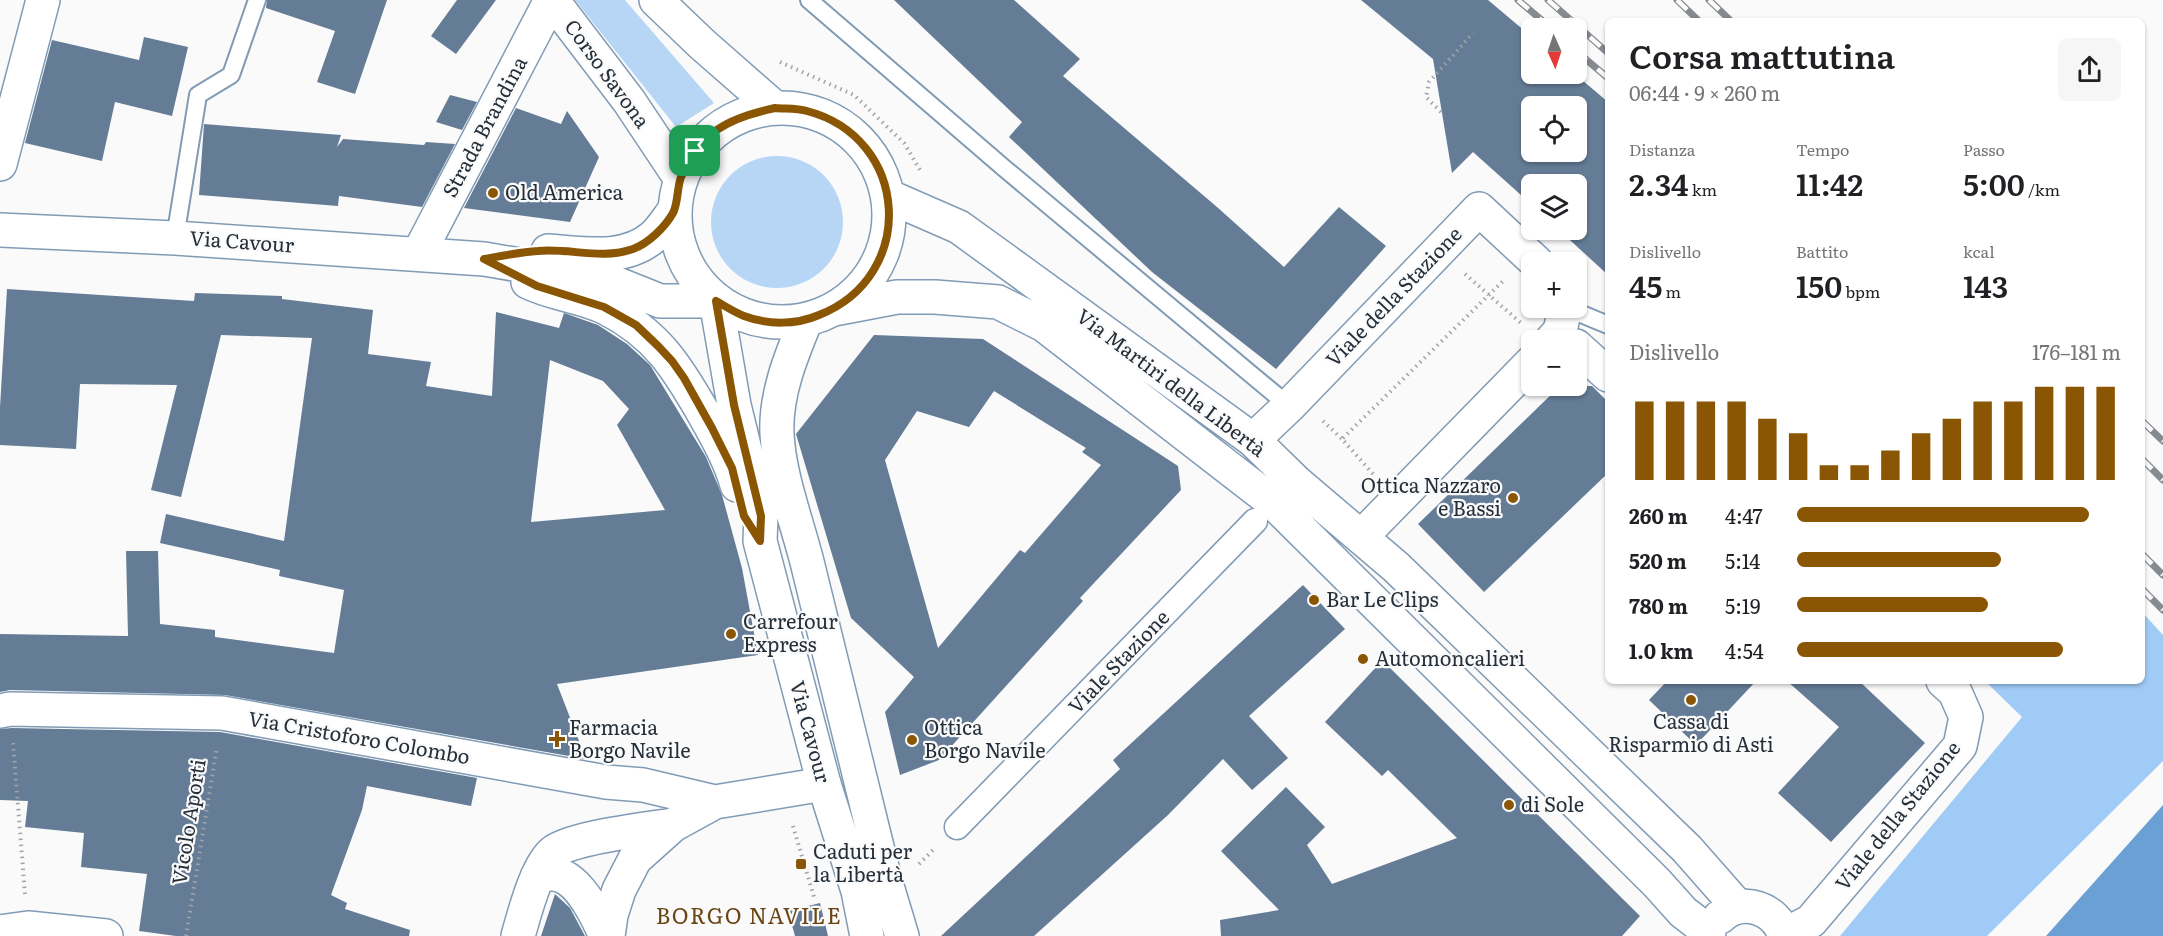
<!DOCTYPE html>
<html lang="it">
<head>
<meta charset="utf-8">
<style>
  body { margin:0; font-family:Literata,serif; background:#f6f6f6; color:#202124; height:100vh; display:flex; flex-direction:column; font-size:22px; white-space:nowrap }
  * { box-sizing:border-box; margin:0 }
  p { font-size:20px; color:#757577 }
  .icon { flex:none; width:33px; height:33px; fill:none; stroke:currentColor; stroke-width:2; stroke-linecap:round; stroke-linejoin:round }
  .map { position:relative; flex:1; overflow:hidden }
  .sheet { position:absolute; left:1605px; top:18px; width:540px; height:666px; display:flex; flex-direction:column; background:#fff; border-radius:9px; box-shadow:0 2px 4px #0004 }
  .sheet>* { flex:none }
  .needle { width:39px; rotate:177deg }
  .controls { position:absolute; left:1521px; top:18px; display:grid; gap:12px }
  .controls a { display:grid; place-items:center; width:66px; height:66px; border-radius:9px; background:#fff; box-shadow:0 2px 4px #0004; font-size:30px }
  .pin { position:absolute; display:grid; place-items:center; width:51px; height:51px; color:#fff; margin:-26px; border-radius:12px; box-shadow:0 3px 9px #0006 }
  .round { display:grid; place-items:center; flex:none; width:63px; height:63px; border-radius:9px; background:#f6f6f6 }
  .head { display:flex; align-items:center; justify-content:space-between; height:102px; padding:0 24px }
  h1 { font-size:33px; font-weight:600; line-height:45px }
  .metrics { display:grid; grid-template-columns:repeat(3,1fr); gap:9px; height:102px; padding:6px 24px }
  .metrics div { display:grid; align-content:center }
  .metrics b { font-size:30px; font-weight:600 }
  .metrics small { font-size:16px; font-weight:400 }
  .metrics p { font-size:16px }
  .chart { height:168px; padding:12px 24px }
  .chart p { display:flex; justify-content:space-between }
  .chart svg { width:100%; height:108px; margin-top:6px; stroke:#8a5603; stroke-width:6 }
  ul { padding:0 24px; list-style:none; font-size:20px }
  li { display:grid; grid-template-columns:96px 72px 1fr; align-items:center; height:45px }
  li i { height:15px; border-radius:8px; background:#8a5603 }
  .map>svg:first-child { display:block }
  .green { fill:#b7d6f6 }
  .forest { fill:#a0cbf7 }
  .water { fill:#6ba0d5 }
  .building { fill:#647c96; fill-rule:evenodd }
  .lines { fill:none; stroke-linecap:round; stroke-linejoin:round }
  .service-casing { stroke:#819bb5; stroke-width:20 }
  .pedestrian-casing { stroke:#819bb5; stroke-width:27 }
  .minor-casing { stroke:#819bb5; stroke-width:36 }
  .primary-casing { stroke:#819bb5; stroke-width:36 }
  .path { stroke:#a0a4a9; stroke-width:4; stroke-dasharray:1.5 4.5; stroke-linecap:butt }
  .service { stroke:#fff; stroke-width:16 }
  .pedestrian { stroke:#fff; stroke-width:24 }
  .minor { stroke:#fff; stroke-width:33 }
  .primary { stroke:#fff; stroke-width:33 }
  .rail-casing { stroke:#868b91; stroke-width:7 }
  .rail { stroke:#fafafa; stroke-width:4.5; stroke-dasharray:14; stroke-linecap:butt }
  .route-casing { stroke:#fff; stroke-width:12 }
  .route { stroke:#8a5603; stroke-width:8 }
  .poi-dot { fill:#8a5603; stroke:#fafafa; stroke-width:2 }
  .labels { text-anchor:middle; stroke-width:4.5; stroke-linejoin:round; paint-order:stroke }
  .street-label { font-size:20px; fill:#252f3a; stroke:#fafafa }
  .poi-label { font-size:20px; fill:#252f3a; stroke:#fafafa; text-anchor:start }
  .quarter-label { font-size:22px; letter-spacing:1.5px; fill:#6b4615; stroke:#fafafa }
</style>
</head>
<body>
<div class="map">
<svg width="2163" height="936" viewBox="0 0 2163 936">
  <rect width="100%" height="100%" fill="#fafafa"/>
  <!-- green -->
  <path class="green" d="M575,0h50l89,103 -38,24z
    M711 222a66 66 0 1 1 132 0a66 66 0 1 1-132 0Z"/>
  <!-- forest -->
  <path class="forest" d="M2142,612l21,23v126l-176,175h-147l182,-219 -37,-36h157z"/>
  <!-- water -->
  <path class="water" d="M2163,805v131h-118h1z"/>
  <!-- building -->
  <path class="building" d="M267,0h120l-32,94 -38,-12 18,-51 -69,-23z
    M457,0h39l-40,54 -25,-18z
    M894,0h120l66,59 -17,17 154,131 67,60 55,-60 47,39 -110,123 -124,-97 -143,-135 13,-15z
    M1361,0h127l44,37v37h43l33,28v173l-49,-45h17v-46h-44v21l-59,-53 -21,21 -19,-114zM1532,106h44v46h-44z
    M144,37l44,10 -16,69 -57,-14 -13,59 -77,-18 27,-103 87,20z
    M450,95l27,7 -15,28 -26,-8z
    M516,108l45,16 6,-13 32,46 -29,65 -106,-14z
    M204,124l137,11 -4,12 6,-8 81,6 2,-3 29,2 -33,63 -83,-11 -1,10 -139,-11z
    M7,289l187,12 1,-8 87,3v3l91,11 -5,44 63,8 -5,24 66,10 4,-84 63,16 5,-15 34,12 29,19 23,21 56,92 16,38 20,73 16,87 -201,29 29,75 -361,-64 -215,-5 -10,2v-58l128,2 -2,-85h32l2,73 55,6v7l119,16 10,-63 -65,-14 1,-6 -120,-27 6,-29 118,27 28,-203 -91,-3 -40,162 -30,-7 26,-105 -97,-1 -4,65 -76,-4v-38zM550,360l53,21 26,28 -12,16 48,85 -134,12z
    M874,335l109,4 195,127 3,24 -101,108 3,3 -144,159 -39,15 -15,-63 29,-35 -63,-59 -55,-184zM994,391l92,57 -4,4 19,13 -76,88 -5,-3 -82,98 -53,-188 32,-49 52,16z
    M1560,386h32l16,16v71l-124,119 -66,-68z
    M1303,585l42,44 -96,87 39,42 -36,32 -29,-31 -55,56 -134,121h-93l179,-167 -7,-9z
    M1384,662l256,254 -18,20h-401l-1,-16 59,-10 -58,-59 65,-64 39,40 -18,18 25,39 125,-46 -69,-68 -6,6 -57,-54 54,-58 1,1z
    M1667,681h89l-60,64 -47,-45z
    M1787,681h72l66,62 -94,99 -53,-49 61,-66z
    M12,728l208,4 257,46 -6,28 -104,-20 -5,24 -31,85 16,8 -2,6 65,21 -1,6h-233l-37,-5 8,-57 -66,-7 3,-34 -59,-6 3,-26 -28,-1v-71z
    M555,894l15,14 15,28h-44z
    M820,903l8,33h-33l-7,-25z"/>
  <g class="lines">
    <!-- service casing -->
    <g class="service-casing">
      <path id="service" d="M809,0l195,168 285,238
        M175,238l23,-143 33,-20 26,-75
        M1567,308l41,17"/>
    </g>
    <!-- pedestrian casing -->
    <g class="pedestrian-casing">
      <path id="pedestrian" d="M957,827l298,-306"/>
    </g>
    <!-- minor casing -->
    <g class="minor-casing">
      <path id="minor" d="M0,164l43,-164
        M419,253l132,-253
        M1552,340l8,-9 5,-23
        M1576,346l32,29
        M1253,440l36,-34 190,-197 57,53
        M1361,537l171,-175
        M0,711l10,-2 212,4 384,69 37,3 72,17
        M537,877c4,-1 10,-3 14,-3 26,-1 46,42 55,62
        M0,932l28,-4 78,8
        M1785,935l26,-14 149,-175 6,-29 -11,-25 -12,-11
        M518,936c6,-21 19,-73 37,-85 22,-14 91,-22 118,-26
        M608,936l3,-21 8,-25 16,-31 38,-34 42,-23 109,-18"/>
    </g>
    <!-- primary casing -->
    <g class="primary-casing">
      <path id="primary" d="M552,0l77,101 52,78
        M656,0l46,44 73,64
        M675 215a107 107 0 1 1 214 0a107 107 0 1 1-214 0Z
        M888,196l71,31 294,213 43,42 100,85 291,282 51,58
        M0,230l175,8 309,21 95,16 36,8 45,18h56
        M548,251c34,2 76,11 105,-14 8,-7 14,-17 21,-26
        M528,282c24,12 54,14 78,26 51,26 71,59 98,106 13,23 26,46 33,71
        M716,301l18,104 27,111 -1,25 64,243 34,107 9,45
        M834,309l63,-12h38l63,5 46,23 230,178 383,380 26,29 26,20
        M806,320c-15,36 -31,75 -29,114 2,44 22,93 32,136 26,105 51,209 77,313l16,53
        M1720,917c22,-21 56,-9 65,19"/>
    </g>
    <!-- path -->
    <path class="path" d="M780,62l74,33 50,48 16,27
      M1441,112l-15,-15 3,-15 44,-49
      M1465,274l57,50
      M1323,421l19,18
      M1373,474l-31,-35 163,-160
      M13,743l12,151
      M793,826l21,71
      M919,864l16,-16
      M186,936l31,-189"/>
    <!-- service -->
    <use href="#service" class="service"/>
    <!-- pedestrian -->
    <use href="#pedestrian" class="pedestrian"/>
    <!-- minor -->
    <use href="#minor" class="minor"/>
    <!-- primary -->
    <use href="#primary" class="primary"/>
    <!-- rail casing -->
    <g class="rail-casing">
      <path id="rail" d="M1518,0l33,28
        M1548,0l60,53
        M1677,0l22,21
        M1709,0l22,21
        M1576,51l32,27
        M2142,421l21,20
        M2142,459l21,21
        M2142,554l21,21
        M2142,589l21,21"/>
    </g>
    <!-- rail -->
    <use href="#rail" class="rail"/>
  </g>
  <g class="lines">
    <!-- route casing -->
    <g class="route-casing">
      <path id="route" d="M775,108c10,1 22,0 32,3 103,27 111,165 12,204 -23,10 -51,10 -75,1 -10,-4 -19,-10 -28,-15l18,104 27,111 -1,25 -16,-25 -12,-48 -20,-40 -28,-50 -12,-17 -14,-15 -22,-21 -32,-18 -67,-21 -53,-27c18,-3 36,-7 54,-8 32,-3 64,9 95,-2 16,-6 32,-22 40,-36 5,-9 4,-25 8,-36 21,-46 47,-59 94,-69z"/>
    </g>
    <!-- route -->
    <use href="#route" class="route"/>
  </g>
  <!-- markers -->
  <g class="poi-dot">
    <circle cx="493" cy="193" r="6"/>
    <circle cx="1513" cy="498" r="6"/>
    <circle cx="1314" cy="600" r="6"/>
    <circle cx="731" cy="634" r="6"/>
    <circle cx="1363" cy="659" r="6"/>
    <circle cx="1691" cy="700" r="6"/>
    <path d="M554 730h6v6h6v6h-6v6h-6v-6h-6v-6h6z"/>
    <circle cx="912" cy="740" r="6"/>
    <circle cx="1509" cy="805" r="6"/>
    <rect x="795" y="858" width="12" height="12" rx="3"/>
  </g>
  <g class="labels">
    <!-- street labels -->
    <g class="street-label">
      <text transform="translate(607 74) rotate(54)" y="7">Corso Savona</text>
      <text transform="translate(485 127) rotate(-62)" y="7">Strada Brandina</text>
      <text transform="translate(242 242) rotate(4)" y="7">Via Cavour</text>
      <text transform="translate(1394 297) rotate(-46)" y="7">Viale della Stazione</text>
      <text transform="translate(1171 383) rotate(37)" y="7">Via Martiri della Libertà</text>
      <text transform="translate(1119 662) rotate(-46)" y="7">Viale Stazione</text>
      <text transform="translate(810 732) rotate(75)" y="7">Via Cavour</text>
      <text transform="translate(359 738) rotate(10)" y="7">Via Cristoforo Colombo</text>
      <text transform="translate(1898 816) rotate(-51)" y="7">Viale della Stazione</text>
      <text transform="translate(189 822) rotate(-81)" y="7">Vicolo Aporti</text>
    </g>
    <!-- poi labels -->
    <g class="poi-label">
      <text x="505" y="200">Old America</text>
      <text x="1501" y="493" text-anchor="end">Ottica Nazzaro<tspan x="1501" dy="23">e Bassi</tspan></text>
      <text x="1326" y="607">Bar Le Clips</text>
      <text x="743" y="629">Carrefour<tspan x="743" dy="23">Express</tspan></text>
      <text x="1375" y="666">Automoncalieri</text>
      <text x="1691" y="729" text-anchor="middle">Cassa di<tspan x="1691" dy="23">Risparmio di Asti</tspan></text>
      <text x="569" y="735">Farmacia<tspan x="569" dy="23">Borgo Navile</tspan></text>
      <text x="924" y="735">Ottica<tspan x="924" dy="23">Borgo Navile</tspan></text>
      <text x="1521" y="812">di Sole</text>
      <text x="813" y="859">Caduti per<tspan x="813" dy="23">la Libertà</tspan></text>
    </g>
    <!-- quarter labels -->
    <g class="quarter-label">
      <text x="749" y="924">BORGO NAVILE</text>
    </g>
  </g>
</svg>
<div class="controls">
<a><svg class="needle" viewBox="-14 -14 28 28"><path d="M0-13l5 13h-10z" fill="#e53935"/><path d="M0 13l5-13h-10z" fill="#757577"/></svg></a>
<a><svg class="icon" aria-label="locate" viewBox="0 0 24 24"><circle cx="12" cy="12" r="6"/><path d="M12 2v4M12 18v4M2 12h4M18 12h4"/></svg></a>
<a><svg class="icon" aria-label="layers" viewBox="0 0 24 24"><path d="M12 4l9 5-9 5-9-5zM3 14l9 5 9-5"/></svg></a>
<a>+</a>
<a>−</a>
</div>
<div class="pin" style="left:695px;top:151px;background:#1e9e55"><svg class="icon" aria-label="arrive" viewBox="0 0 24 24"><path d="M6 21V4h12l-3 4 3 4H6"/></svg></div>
<section class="sheet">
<div class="head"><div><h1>Corsa mattutina</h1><p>06:44 · 9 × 260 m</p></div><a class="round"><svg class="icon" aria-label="share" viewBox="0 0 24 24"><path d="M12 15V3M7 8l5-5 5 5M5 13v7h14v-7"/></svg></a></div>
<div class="metrics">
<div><p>Distanza</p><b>2.34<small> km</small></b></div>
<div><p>Tempo</p><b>11:42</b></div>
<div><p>Passo</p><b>5:00<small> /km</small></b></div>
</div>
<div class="metrics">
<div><p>Dislivello</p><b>45<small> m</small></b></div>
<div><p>Battito</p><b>150<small> bpm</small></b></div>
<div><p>kcal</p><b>143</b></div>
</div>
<div class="chart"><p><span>Dislivello</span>176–181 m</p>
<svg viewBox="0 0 160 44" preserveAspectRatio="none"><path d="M5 44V12M15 44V12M25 44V12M35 44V12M45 44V19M55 44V25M65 44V38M75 44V38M85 44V32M95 44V25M105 44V19M115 44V12M125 44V12M135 44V6M145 44V6M155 44V6"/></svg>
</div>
<ul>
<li><b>260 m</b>4:47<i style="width:90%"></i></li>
<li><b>520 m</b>5:14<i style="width:63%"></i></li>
<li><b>780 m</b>5:19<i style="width:59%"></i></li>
<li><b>1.0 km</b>4:54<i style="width:82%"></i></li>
</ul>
</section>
</div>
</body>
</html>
